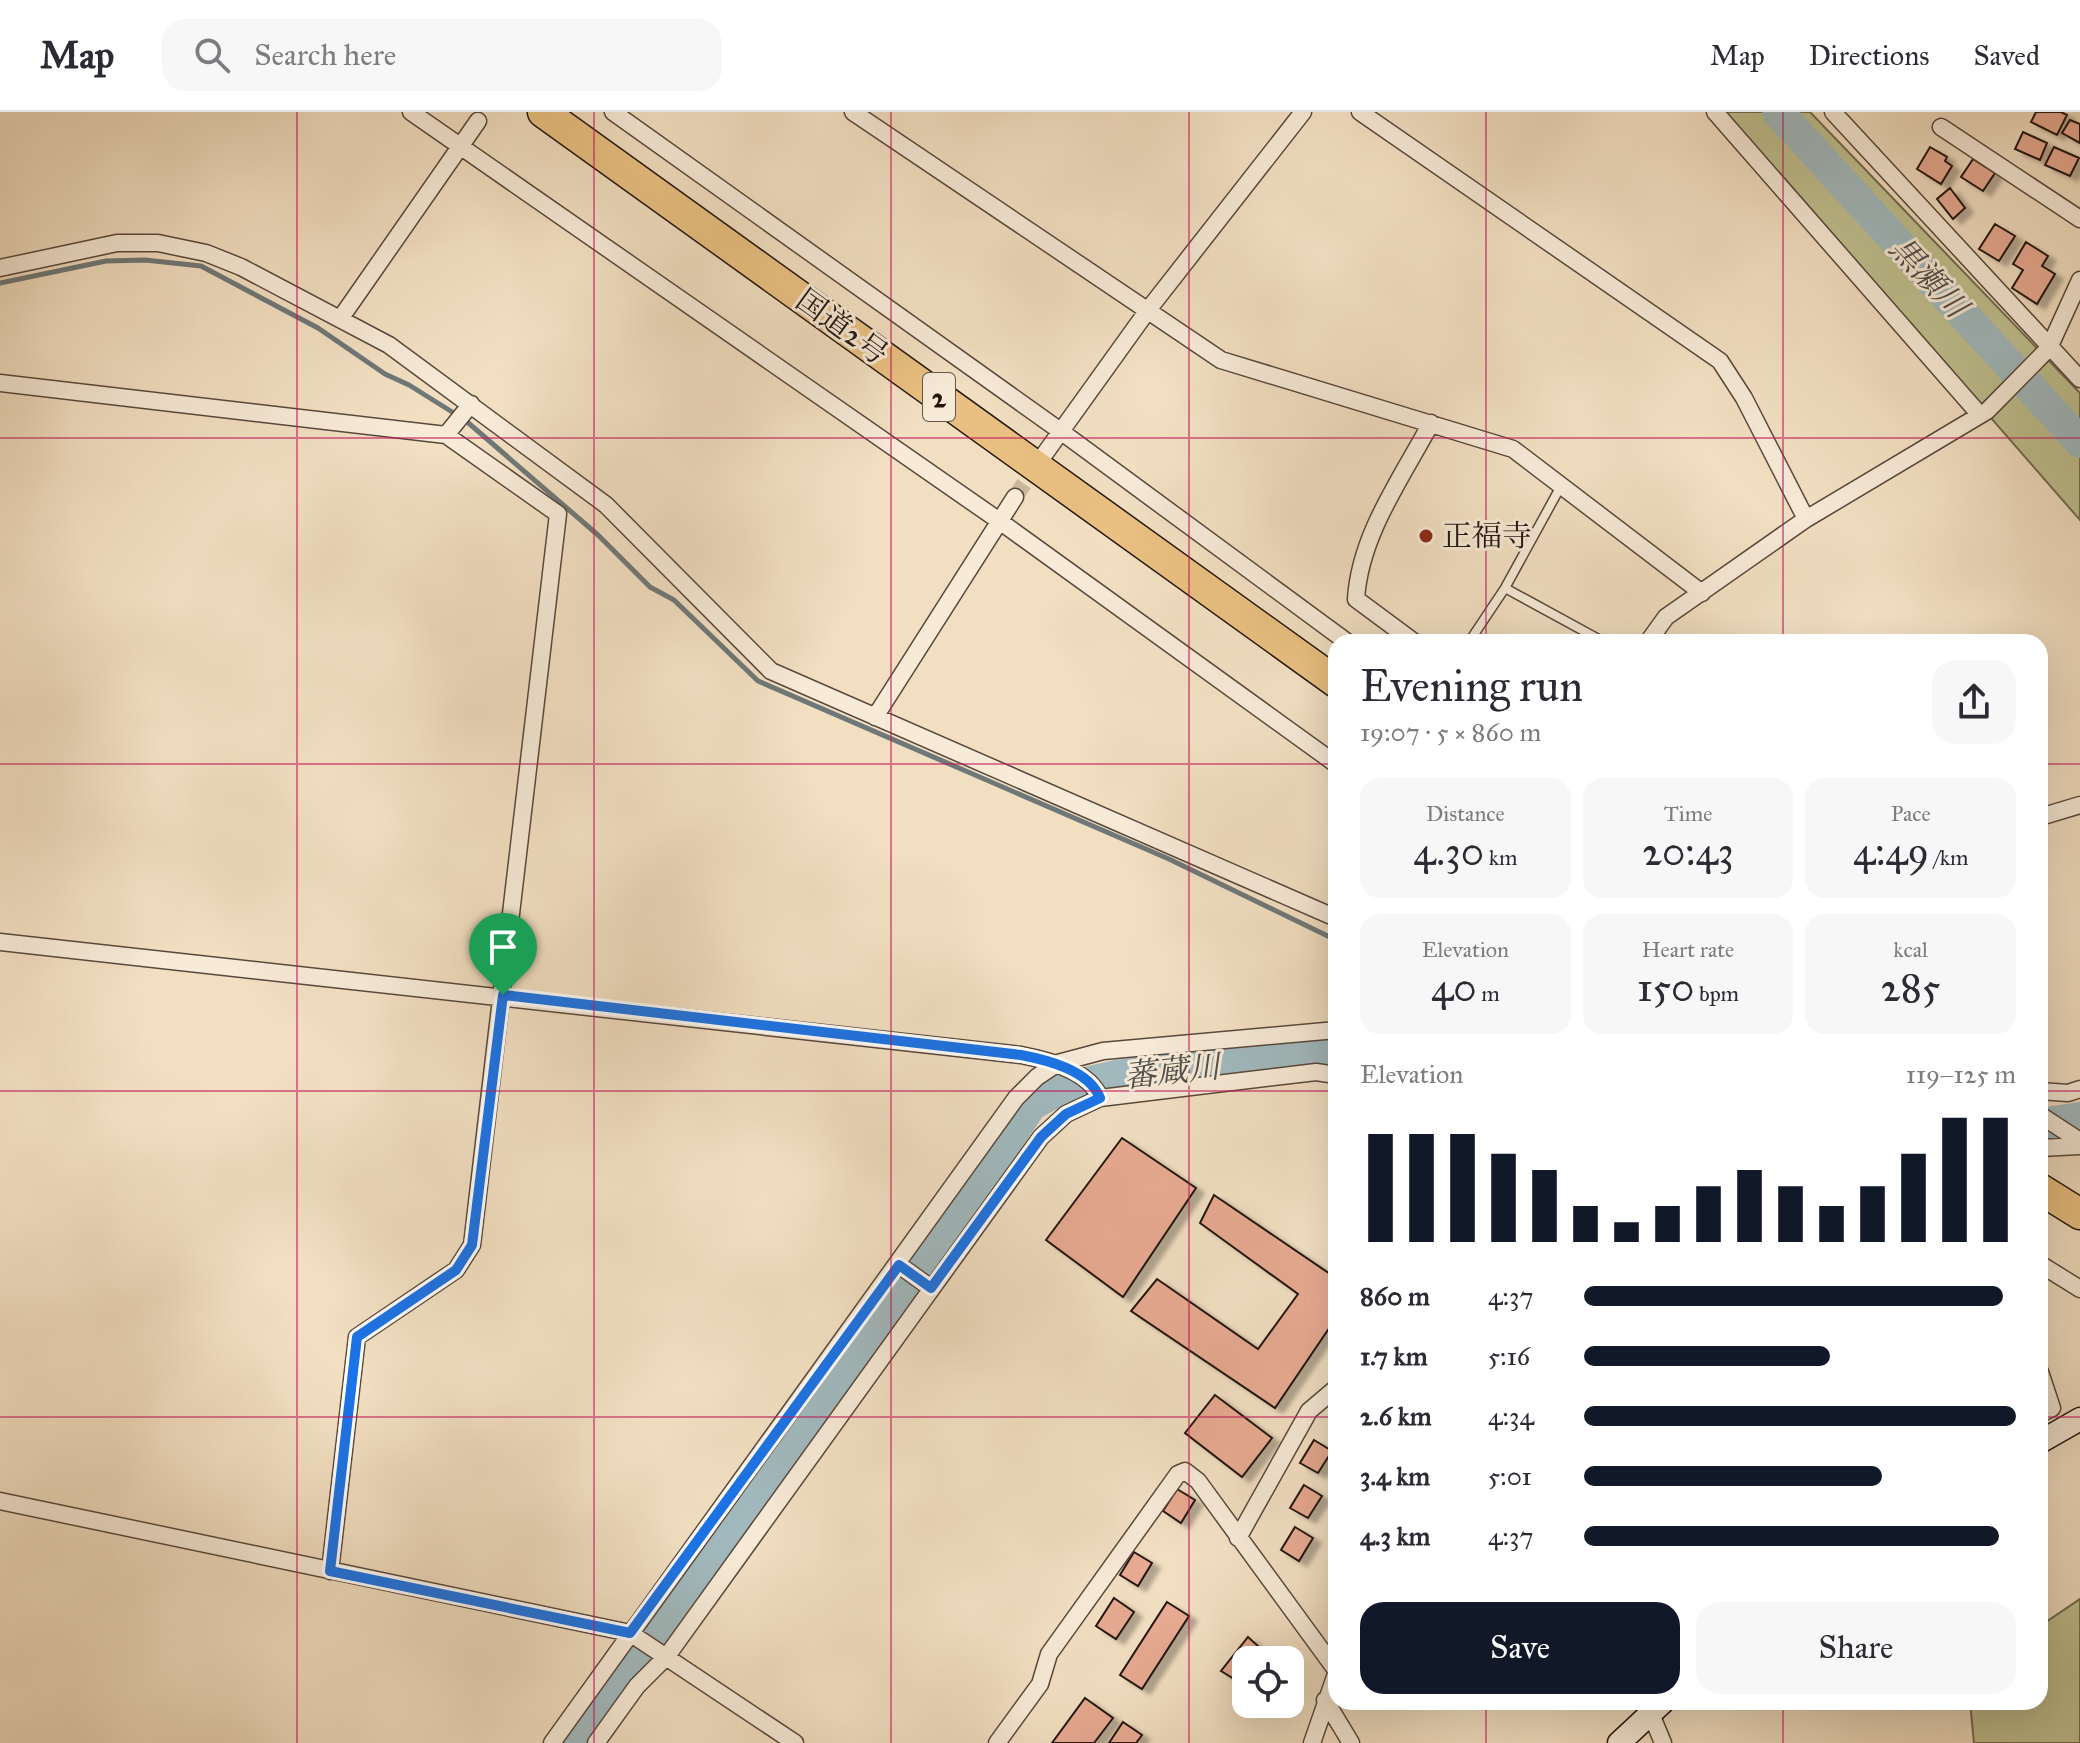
<!DOCTYPE html>
<html lang="en">
<head>
<meta charset="utf-8">
<style>
  body { margin:0; font-family:"IM FELL Great Primer","Noto Serif JP",serif; background:#f7f7f7; color:#2b2b33; height:100vh; display:flex; flex-direction:column; font-size:30px; white-space:nowrap }
  * { box-sizing:border-box; margin:0 }
  p { font-size:26px; color:#7c7c81 }
  .icon { flex:none; width:44px; height:44px; fill:none; stroke:currentColor; stroke-width:2; stroke-linecap:round; stroke-linejoin:round }
  .map { position:relative; flex:1; overflow:hidden }
  .sheet { position:absolute; left:1328px; top:522px; width:720px; height:1076px; display:flex; flex-direction:column; background:#fff; border-radius:24px; box-shadow:0 8px 32px #0002 }
  .sheet>* { flex:none }
  .controls { position:absolute; left:1232px; top:1534px; display:grid; gap:16px }
  .controls a { display:grid; place-items:center; width:72px; height:72px; border-radius:16px; background:#fff; box-shadow:0 8px 32px #0002; font-size:40px }
  .pin { position:absolute; display:grid; place-items:center; width:68px; height:68px; color:#fff; margin:-82px -34px; border-radius:50% 50% 50% 0; rotate:-45deg; box-shadow:0 0 8px #0007 }
  .pin .icon { rotate:45deg }
  .round { display:grid; place-items:center; flex:none; width:84px; height:84px; border-radius:24px; background:#f7f7f7 }
  .overview { display:flex; align-items:center; justify-content:space-between; height:136px; padding:0 32px }
  h1 { font-size:44px; font-weight:600; line-height:60px }
  .metrics { display:grid; grid-template-columns:repeat(3,1fr); gap:12px; height:136px; padding:8px 32px }
  .metrics div { display:grid; align-content:center; border-radius:20px; background:#f7f7f7; text-align:center }
  .metrics b { font-size:40px; font-weight:600 }
  .metrics small { font-size:22px; font-weight:400 }
  .metrics p { font-size:22px }
  .chart { height:224px; padding:16px 32px }
  .chart p { display:flex; justify-content:space-between }
  .chart svg { width:100%; height:144px; margin-top:8px; stroke:#111827; stroke-width:6 }
  .action { display:flex; gap:16px; margin-top:auto; padding:16px 32px }
  .action a { flex:1; height:92px; border-radius:24px; background:#111827; color:#fff; font-size:32px; font-weight:600; line-height:92px; text-align:center }
  .action a+a { background:#f7f7f7; color:#2b2b33 }
  ul { padding:0 32px; list-style:none; font-size:26px }
  li { display:grid; grid-template-columns:128px 96px 1fr; align-items:center; height:60px }
  li i { height:20px; border-radius:10px; background:#111827 }
  header { display:flex; align-items:center; gap:48px; box-sizing:border-box; height:112px; padding:0 40px; background:#fff; border-bottom:2px solid #e1e1e2 }
  header strong { font-size:38px }
  nav { display:flex; gap:44px; margin-inline-start:auto; font-size:28px }
  .search { width:560px; height:72px; background:#f7f7f7; display:flex; align-items:center; gap:20px; box-sizing:border-box; padding:0 28px; border-radius:24px; color:#7c7c81; font-size:30px }
  .map>svg:first-child { display:block }
  .green { fill:#bfc090; stroke:#726b50; stroke-width:2 }
  .lines { fill:none; stroke-linecap:round; stroke-linejoin:round }
  .stream { stroke:#6f7878; stroke-width:5 }
  .river { stroke:#a1b9be; stroke-width:32 }
  .building { fill:#e7aa92; stroke:#24160f; stroke-width:2; filter:url(#shadow) }
  .street-tunnel { stroke:#c9b79e; stroke-width:16; stroke-dasharray:16 8; stroke-linecap:butt }
  .lane-casing { stroke:#58483c; stroke-width:11 }
  .street-casing { stroke:#58483c; stroke-width:19 }
  .secondary-casing { stroke:#24160f; stroke-width:25 }
  .highway-casing { stroke:#24160f; stroke-width:33 }
  .lane { stroke:#f7ead7; stroke-width:8 }
  .street { stroke:#f7ead7; stroke-width:16 }
  .secondary { stroke:#f7ead7; stroke-width:22 }
  .highway { stroke:#e9c081; stroke-width:30 }
  .route-casing { stroke:#fff; stroke-width:16 }
  .route { stroke:#1a73e8; stroke-width:10 }
  .grid { fill:none; stroke:#c2185b; stroke-width:2; stroke-opacity:0.55 }
  .poi-dot { fill:#8f2418; stroke:#f7ead7; stroke-width:3 }
  .labels { text-anchor:middle; stroke-width:6; stroke-linejoin:round; paint-order:stroke }
  .shield { fill:#f7ead7; stroke:#63564b; stroke-width:2 }
  .shield-label { font-size:28px; font-weight:bold; fill:#24160f }
  .street-label { font-size:30px; fill:#24160f; stroke:#f7ead7 }
  .poi-label { font-size:30px; fill:#24160f; stroke:#f7ead7; text-anchor:start }
  .water-label { font-size:32px; font-style:italic; fill:#504f4c; stroke:#f7ead7 }
</style>
</head>
<body>
<header>
<strong>Map</strong>
<div class="search"><svg class="icon" aria-label="search" viewBox="0 0 24 24"><circle cx="10" cy="10" r="6"/><path d="M15 15l6 6"/></svg>Search here</div>
<nav><a>Map</a><a>Directions</a><a>Saved</a></nav>
</header>
<div class="map">
<svg width="2080" height="1631" viewBox="0 0 2080 1631">
  <defs>
    <filter id="shadow"><feDropShadow dx="8" dy="5" stdDeviation="2" flood-color="#0004"/></filter>
  </defs>
  <rect width="100%" height="100%" fill="#f2dfc2"/>
  <filter id="stains"><feTurbulence type="fractalNoise" baseFrequency=".0025" numOctaves="4"/><feColorMatrix values="0 0 0 0 .2 0 0 0 0 .09 0 0 0 0 .02 0 0 0 .5 -.17"/></filter>
  <radialGradient id="worn" r=".72"><stop offset=".6" stop-color="#630" stop-opacity="0"/><stop offset="1" stop-color="#630" stop-opacity=".3"/></radialGradient>
  <!-- green -->
  <path class="green" d="M1724,0h86l270,281v127z
    M2080,1487v144h-106l-4,-41h70v-76z"/>
  <g class="lines">
    <!-- stream -->
    <path class="stream" d="M0,171l106,-22 39,-1 56,6 117,62 67,46 24,11 56,35 133,115 52,52 24,13 84,81 411,178 167,81"/>
    <!-- river -->
    <path class="river" d="M1778,0l302,330
      M2040,1012l40,-6
      M573,1631l388,-533 70,-105 31,-17 54,-12 188,-22 32,1"/>
  </g>
  <!-- building -->
  <path class="building" d="M2036,0h25l6,3 -10,20 -26,-13z
    M2070,8l10,4v19l-18,-10z
    M2023,20l24,11 -7,17 -25,-11z
    M1930,35l17,10 -2,4 7,5 -11,18 -24,-15z
    M2054,35l25,11 -9,18 -25,-11z
    M1973,47l22,14 -12,18 -22,-14z
    M1950,76l15,20 -12,11 -16,-20z
    M1995,112l20,12 -16,25 -20,-12z
    M2026,130l22,14 -6,10 13,8 -18,30 -25,-16 11,-18 -10,-6z
    M1122,1026l74,50 -73,109 -77,-57z
    M1214,1083l122,83v40l-61,90 -144,-97 26,-32 101,70 40,-55 -98,-71z
    M1215,1283l57,43 -30,39 -57,-44z
    M1314,1328l18,11 -14,22 -18,-10z
    M1304,1373l18,11 -14,22 -18,-10z
    M1177,1377l18,11 -14,23 -18,-12z
    M1295,1415l18,11 -14,23 -18,-11z
    M1134,1440l18,11 -14,23 -18,-11z
    M1114,1486l20,14 -18,27 -20,-13z
    M1167,1490l22,14 -47,73 -22,-14z
    M1248,1525l22,20 -24,3 -2,25 -23,-14z
    M1085,1586l28,20 -19,25h-42z
    M1123,1610l19,13 -6,8h-27z"/>
  <g class="lines">
    <!-- street-tunnel -->
    <path class="street-tunnel" d="M1015,385l24,-35"/>
    <!-- lane casing -->
    <g class="lane-casing">
      <path id="lane" d="M1505,476l99,54
        M1469,530l36,-54 56,-102"/>
    </g>
    <!-- street casing -->
    <g class="street-casing">
      <path id="street" d="M411,0l587,408 338,244
        M613,0l446,318 288,212
        M853,0l368,248 292,89 189,144
        M1360,0l360,249 24,37 62,121
        M1715,0l265,303
        M1833,0l247,267
        M1941,15l139,92
        M0,156l117,-25h41l48,10 35,14 148,78 217,160 165,166 565,247
        M340,207l138,-198
        M0,271l446,52 25,-31
        M1041,347l107,-149 155,-198
        M1414,530l-58,-43c4,-64 45,-120 75,-176
        M1648,530l18,-25 140,-98 181,-108 62,-63 31,-68
        M875,605l140,-220
        M2040,705l40,-12
        M0,830l1021,113c26,5 68,15 79,43
        M2040,979l28,2 12,-4
        M2040,1003l40,26
        M2040,1036l40,-2
        M2040,1152l40,25
        M899,1153l32,23
        M2040,1260l12,36 -12,6
        M0,1389l630,132 165,110
        M1238,1426l71,-127 27,-23
        M330,1459l27,-234 99,-67 16,-25 86,-731 -112,-79
        M1325,1588l26,43
        M1646,1590l17,41
        M552,1631l464,-645 21,-21 21,-14 45,-12 233,-21
        M596,1631l41,-57 30,-30 374,-519 25,-23 34,-16 216,-26 20,3
        M997,1631l43,-59 9,-30 129,-180 7,-3 13,10 138,189
        M1312,1631l24,-69"/>
    </g>
    <!-- secondary casing -->
    <g class="secondary-casing">
      <path id="secondary" d="M2040,1330l40,-23
        M1619,1631l44,-41"/>
    </g>
    <!-- highway casing -->
    <g class="highway-casing">
      <path id="highway" d="M543,0l793,570
        M2040,1077l40,25"/>
    </g>
    <!-- lane -->
    <use href="#lane" class="lane"/>
    <!-- street -->
    <use href="#street" class="street"/>
    <!-- secondary -->
    <use href="#secondary" class="secondary"/>
    <!-- highway -->
    <use href="#highway" class="highway"/>
  </g>
  <g class="lines">
    <!-- route casing -->
    <g class="route-casing">
      <path id="route" d="M503,883l518,60c26,5 68,15 79,43l-34,16 -25,23 -110,151 -32,-23 -269,368 -300,-62 27,-234 99,-67 16,-25z"/>
    </g>
    <!-- route -->
    <use href="#route" class="route"/>
  </g>
  <!-- grid -->
  <path class="grid" d="M297,0v1631M594,0v1631M891,0v1631M1189,0v1631M1486,0v530M1783,0v530M0,326h2080M0,652h1336M2040,652h40M0,979h1336M2040,979h40M0,1305h1336M2040,1305h40M1486,1590v41M1783,1590v41"/>
  <!-- markers -->
  <circle class="poi-dot" cx="1426" cy="424" r="8"/>
  <g class="labels">
    <!-- shield labels -->
    <rect class="shield" x="923" y="261" width="32" height="48" rx="6"/>
    <g class="shield-label">
      <text x="939" y="295">2</text>
    </g>
    <!-- street labels -->
    <g class="street-label">
      <text transform="translate(842 215) rotate(36)" y="10">国道2号</text>
    </g>
    <!-- poi labels -->
    <g class="poi-label">
      <text x="1442" y="434">正福寺</text>
    </g>
    <!-- water labels -->
    <g class="water-label">
      <text transform="translate(1929 165) rotate(47)" y="11">黒瀬川</text>
      <text transform="translate(1172 959) rotate(-6)" y="11">蕃蔵川</text>
    </g>
  </g>
  <rect width="100%" height="100%" filter="url(#stains)"/>
  <rect width="100%" height="100%" fill="url(#worn)"/>
</svg>
<div class="controls">
<a><svg class="icon" aria-label="locate" viewBox="0 0 24 24"><circle cx="12" cy="12" r="6"/><path d="M12 2v4M12 18v4M2 12h4M18 12h4"/></svg></a>
</div>
<div class="pin" style="left:503px;top:883px;background:#1e9e55"><svg class="icon" aria-label="arrive" viewBox="0 0 24 24"><path d="M6 21V4h12l-3 4 3 4H6"/></svg></div>
<section class="sheet">
<div class="overview"><div><h1>Evening run</h1><p>19:07 · 5 × 860 m</p></div><a class="round"><svg class="icon" aria-label="share" viewBox="0 0 24 24"><path d="M12 15V3M7 8l5-5 5 5M5 13v7h14v-7"/></svg></a></div>
<div class="metrics">
<div><p>Distance</p><b>4.30<small> km</small></b></div>
<div><p>Time</p><b>20:43</b></div>
<div><p>Pace</p><b>4:49<small> /km</small></b></div>
</div>
<div class="metrics">
<div><p>Elevation</p><b>40<small> m</small></b></div>
<div><p>Heart rate</p><b>150<small> bpm</small></b></div>
<div><p>kcal</p><b>285</b></div>
</div>
<div class="chart"><p><span>Elevation</span>119–125 m</p>
<svg viewBox="0 0 160 44" preserveAspectRatio="none"><path d="M5 44V11M15 44V11M25 44V11M35 44V17M45 44V22M55 44V33M65 44V38M75 44V33M85 44V27M95 44V22M105 44V27M115 44V33M125 44V27M135 44V17M145 44V6M155 44V6"/></svg>
</div>
<ul>
<li><b>860 m</b>4:37<i style="width:97%"></i></li>
<li><b>1.7 km</b>5:16<i style="width:57%"></i></li>
<li><b>2.6 km</b>4:34<i style="width:100%"></i></li>
<li><b>3.4 km</b>5:01<i style="width:69%"></i></li>
<li><b>4.3 km</b>4:37<i style="width:96%"></i></li>
</ul>
<div class="action"><a>Save</a><a>Share</a></div>
</section>
</div>
</body>
</html>
